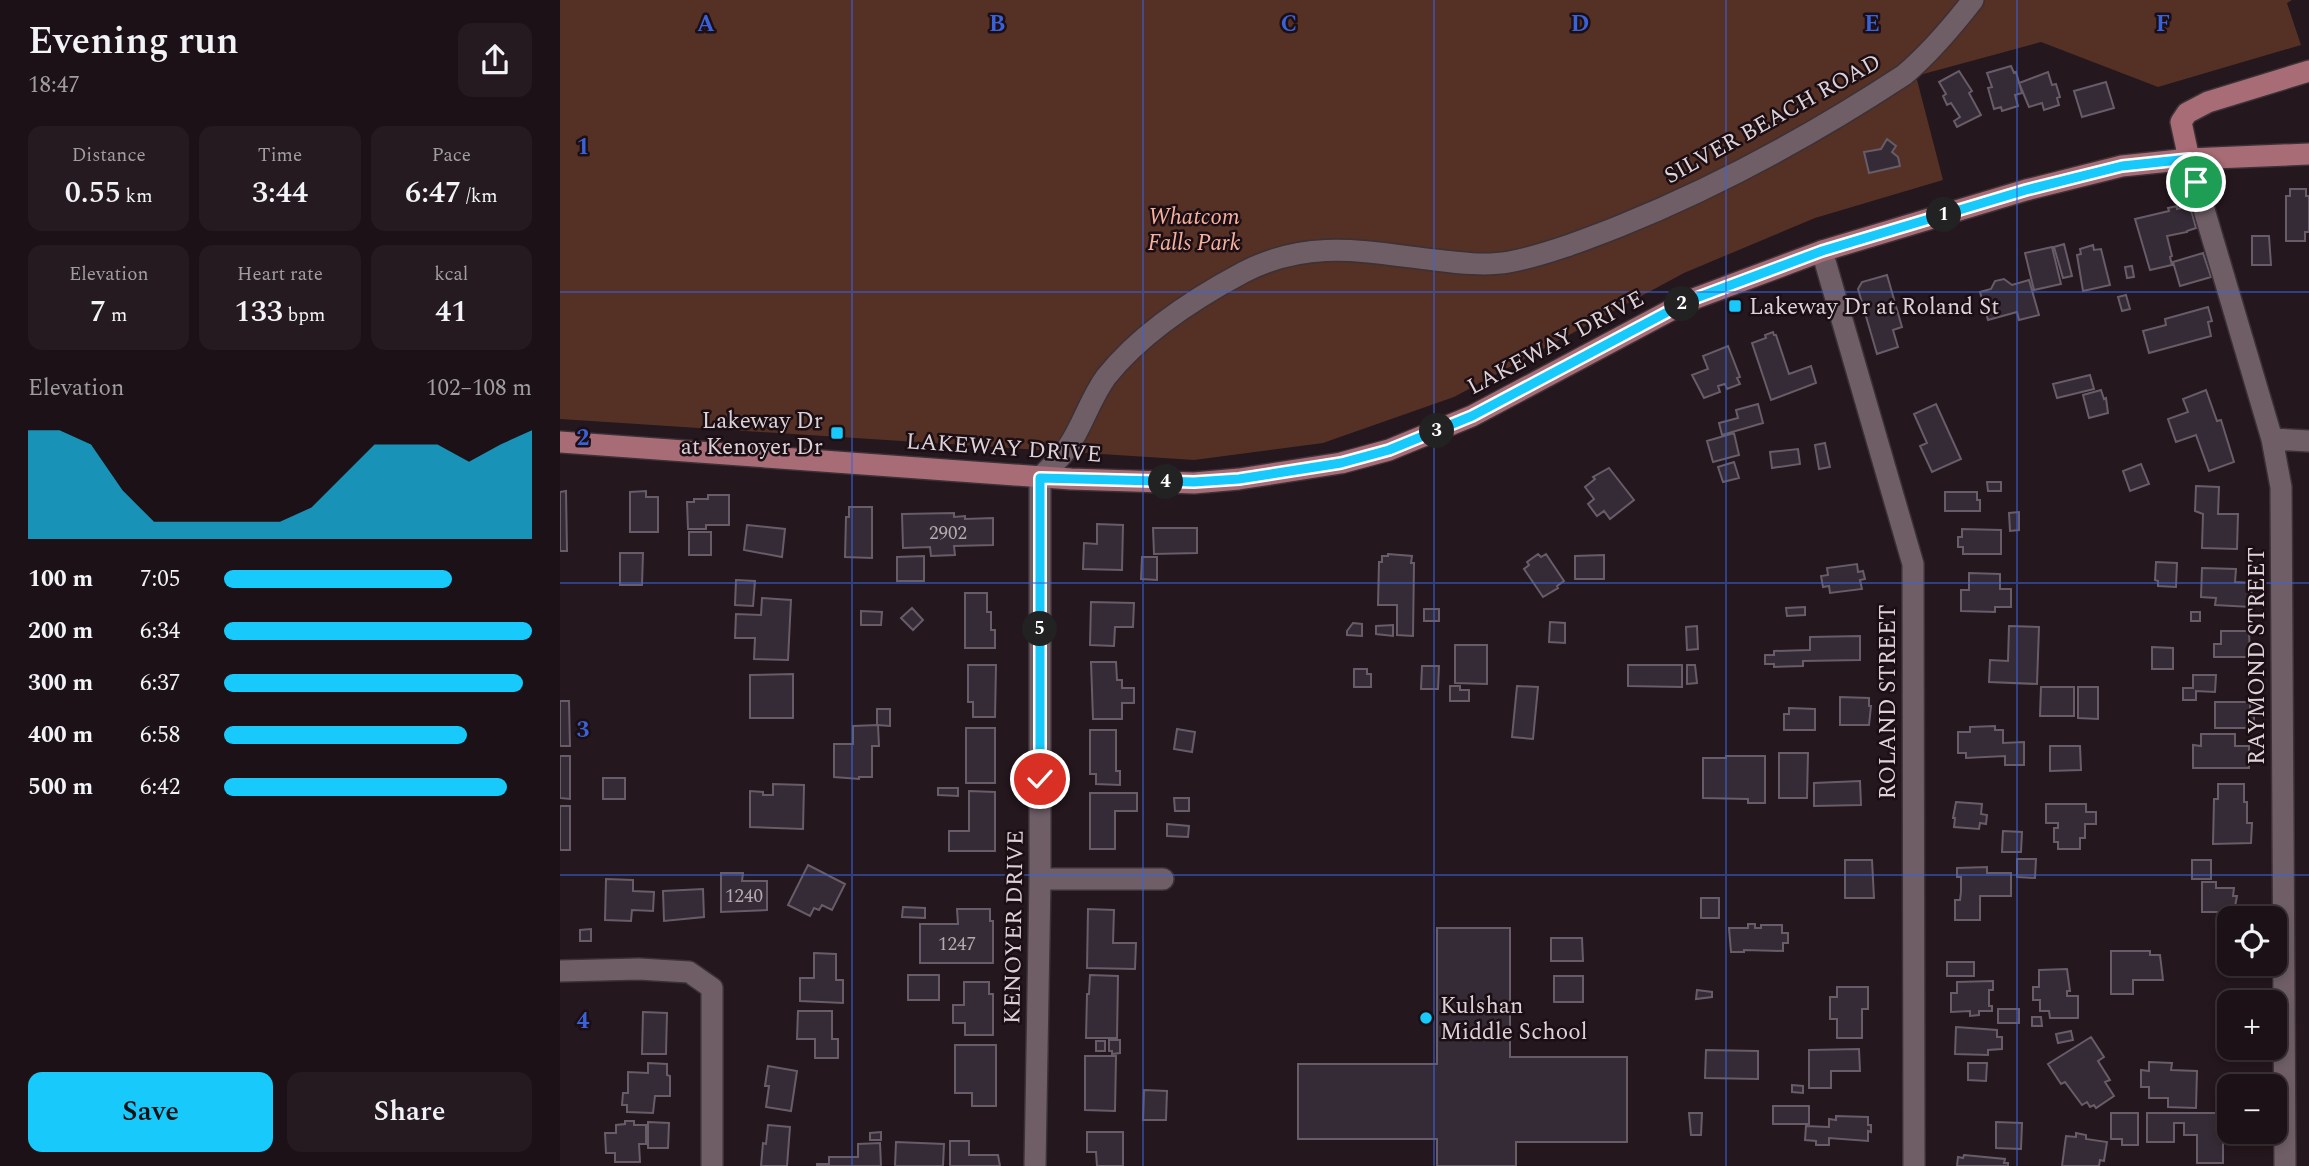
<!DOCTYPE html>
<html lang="en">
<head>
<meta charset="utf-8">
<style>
  body { margin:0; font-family:Spectral,serif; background:#241a1f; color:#f1f3f6; height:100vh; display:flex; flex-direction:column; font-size:26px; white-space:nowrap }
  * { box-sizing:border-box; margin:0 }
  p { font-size:23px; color:#a09da1 }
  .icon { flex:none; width:38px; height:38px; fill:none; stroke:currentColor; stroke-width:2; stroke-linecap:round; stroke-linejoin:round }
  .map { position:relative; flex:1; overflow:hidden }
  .details { display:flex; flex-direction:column; background:#1b1116; width:560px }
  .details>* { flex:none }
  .buttons { position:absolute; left:1657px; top:906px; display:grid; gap:14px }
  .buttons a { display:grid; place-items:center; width:70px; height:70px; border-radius:14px; background:#1b1116; box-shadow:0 4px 10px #0003,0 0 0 2px #393135; font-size:35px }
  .pin { position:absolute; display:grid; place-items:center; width:60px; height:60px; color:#fff; margin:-30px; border:4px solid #fff; border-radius:50%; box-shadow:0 2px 7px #0007 }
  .km { position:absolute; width:35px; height:35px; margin:-18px; border-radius:50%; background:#222; color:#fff; font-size:19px; line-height:35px; text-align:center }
  .round { display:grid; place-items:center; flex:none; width:74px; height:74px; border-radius:14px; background:#241a1f }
  .head { display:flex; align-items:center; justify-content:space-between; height:119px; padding:0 28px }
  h1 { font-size:38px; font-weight:600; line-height:52px }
  .figures { display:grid; grid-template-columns:repeat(3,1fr); gap:10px; height:119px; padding:7px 28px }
  .figures div { display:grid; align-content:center; border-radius:14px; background:#241a1f; text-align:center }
  .figures b { font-size:30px; font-weight:600 }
  .figures small { font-size:19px; font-weight:400 }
  .figures p { font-size:19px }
  .chart { height:196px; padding:14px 28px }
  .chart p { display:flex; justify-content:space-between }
  .chart svg { width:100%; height:126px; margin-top:7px; fill:#17cafb; opacity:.7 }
  .button { display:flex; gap:14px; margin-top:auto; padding:14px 28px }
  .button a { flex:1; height:80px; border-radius:14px; background:#17cafb; color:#111; font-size:28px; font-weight:600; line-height:80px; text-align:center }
  .button a+a { background:#241a1f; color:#f1f3f6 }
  ul { padding:0 28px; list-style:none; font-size:23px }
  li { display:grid; grid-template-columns:112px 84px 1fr; align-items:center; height:52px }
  li i { height:18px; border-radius:9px; background:#17cafb }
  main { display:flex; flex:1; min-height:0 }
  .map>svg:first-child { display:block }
  .green { fill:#553025 }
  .building { fill:#352b36; stroke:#675c68; stroke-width:2 }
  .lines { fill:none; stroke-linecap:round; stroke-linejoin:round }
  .minor-casing { stroke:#3b3136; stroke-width:24 }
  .major-casing { stroke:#3b3136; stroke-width:24 }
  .minor { stroke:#6f5e66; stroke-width:21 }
  .major { stroke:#a86c76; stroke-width:21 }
  .route-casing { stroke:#fff; stroke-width:14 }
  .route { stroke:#17cafb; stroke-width:9 }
  .grid { fill:none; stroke:#3a62d8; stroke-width:2; stroke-opacity:0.55 }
  .poi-dot { fill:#17cafb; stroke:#1b0e14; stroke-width:2.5 }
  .labels { text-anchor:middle; stroke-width:5; stroke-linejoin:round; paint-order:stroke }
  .number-label { font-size:19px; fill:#b3a9af }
  .street-label { font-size:23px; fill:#ddd3d7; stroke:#1b0e14 }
  .park-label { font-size:23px; font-style:italic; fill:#f8b19c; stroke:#1b0e14 }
  .poi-label { font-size:23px; fill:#ddd3d7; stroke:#1b0e14; text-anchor:start }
  .grid-label { font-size:23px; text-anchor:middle; font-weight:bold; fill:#3a62d8; stroke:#1b0e14; stroke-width:5; stroke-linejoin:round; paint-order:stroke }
</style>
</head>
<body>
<main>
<section class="details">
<div class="head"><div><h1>Evening run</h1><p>18:47</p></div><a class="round"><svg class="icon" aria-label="share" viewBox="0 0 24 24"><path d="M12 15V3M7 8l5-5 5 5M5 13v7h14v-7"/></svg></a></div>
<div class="figures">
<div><p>Distance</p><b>0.55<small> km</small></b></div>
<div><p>Time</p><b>3:44</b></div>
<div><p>Pace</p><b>6:47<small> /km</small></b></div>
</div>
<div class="figures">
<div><p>Elevation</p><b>7<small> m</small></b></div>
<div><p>Heart rate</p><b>133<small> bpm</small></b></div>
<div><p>kcal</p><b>41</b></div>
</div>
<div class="chart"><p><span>Elevation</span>102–108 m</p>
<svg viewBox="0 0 160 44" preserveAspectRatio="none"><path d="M0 44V6L10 6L20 11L30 27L40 38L50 38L60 38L70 38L80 38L90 33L100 22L110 11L120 11L130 11L140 17L150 11L160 6V44z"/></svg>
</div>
<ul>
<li><b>100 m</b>7:05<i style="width:74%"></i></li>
<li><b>200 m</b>6:34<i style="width:100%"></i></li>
<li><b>300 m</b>6:37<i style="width:97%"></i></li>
<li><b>400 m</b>6:58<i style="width:79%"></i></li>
<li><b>500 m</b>6:42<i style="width:92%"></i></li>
</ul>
<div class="button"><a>Save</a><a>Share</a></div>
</section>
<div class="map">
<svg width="1749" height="1166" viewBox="0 0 1749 1166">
  <rect width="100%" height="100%" fill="#24171d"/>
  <!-- green -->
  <path class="green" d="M0,0h1732l-5,3 14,42 -143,42 -117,-45 -125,34 27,104 -128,38 -131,55 -230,124 -131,46 -129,17 -634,-41z"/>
  <!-- building -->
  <path class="building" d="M1451,66l3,7 2,-1 6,21 -7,2 3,11 -16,5 -1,-4 -7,2 -6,-21 4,-1 -5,-14z
    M1399,71l13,20 -3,2 12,22 -24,12 -3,-6 6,-4 -9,-14 -4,2 -4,-9 3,-2 -7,-12z
    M1488,72l4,13 4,-1 4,13 -3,1 2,7 -15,5 -2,-7 -13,4 -10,-24z
    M1546,82l8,26 -32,9 -8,-26z
    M1327,139l9,7 -4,6 6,5 2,9 -31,7 -5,-21 17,-3z
    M1730,189h16v7h3v36h-4v9h-19v-45h4z
    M1617,206v3l13,-3 6,22 -9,3v1l-20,4 5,20 -2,1 2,8 -22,5 -15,-51 34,-8 -1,-3z
    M1692,236h17l2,29h-19z
    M1504,244l8,32 -9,2 -9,-31z
    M1533,245l1,5 7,-1 9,36 -27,6 -6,-36 4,-1 -1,-5z
    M1492,247l9,37 -27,6 -9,-37z
    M1643,253l8,24 -31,9 -7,-24z
    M1572,266l2,11 -7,1 -2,-11z
    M1327,275l15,52 -9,3 5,17 -21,7 -19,-65 4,-7z
    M1444,279l8,6 17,-5 10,35 -20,5 -2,-8 -29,8 -8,-28 11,-3 4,-8z
    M1566,295l4,14 -8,2 -4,-14z
    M1648,307l4,14 -4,1 3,14 -62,17 -6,-22 23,-6 -1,-6z
    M1213,332l1,3h2l13,39 22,-8 5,17 -45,17 -19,-57 14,-5 -1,-3z
    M1168,346l12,31 -3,1 3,6 -13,5 -2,-5 -7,2 2,6 -16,6 -12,-23 16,-6 -5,-13z
    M1530,375l4,14 -37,9 -4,-14z
    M1541,390l3,9 2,-1 2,15 -19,5 -6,-23z
    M1646,390l11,31 4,-1 13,42 -25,9 -13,-36 -20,7 -8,-23 20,-7 -5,-13z
    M1198,404l5,19 -41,12 -3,-12 19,-5 -2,-8z
    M1376,404l25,55 -29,13 -12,-26 7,-3 -13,-29z
    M1174,433l5,22 -26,7 -6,-21z
    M1265,443l5,24 -11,2 -4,-24z
    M1238,449l2,15 -28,4 -2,-16z
    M1174,462l5,16 -16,4 -5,-15z
    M1581,464l8,20 -19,7 -7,-20z
    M1049,468l25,32 -24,19 -6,-8 -7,5 -9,-12 6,-5 -9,-12 10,-8 -2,-2z
    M1427,482h14v9h-13z
    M1636,486l23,1 -1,27h20l-1,35 -35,-1 1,-34 -8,-3z
    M6,491l1,60h-7v-59z
    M86,491v6h12v35h-28v-40z
    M1385,492h32v8h3v11h-35z
    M148,495h21v30h-23v4h-18l-1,-27h7v-3h14z
    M289,507h23v51l-27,-1 1,-40h3z
    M1459,512v18l-9,1 -1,-18z
    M394,513v4l11,-1v3l28,-1v27l-39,1 1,9 -24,1 -1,-9 -27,1 -1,-34z
    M537,524l26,1 -1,45 -39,-1 1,-26 13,1z
    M187,525l38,4 -3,28 -38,-7z
    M593,528h44v25l-43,1z
    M1402,529l39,1v24h-38v-7h-5v-10h4z
    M129,532h22v23h-22z
    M60,553h23l-1,32h-22z
    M828,554l24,2 -1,7h3l-1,73 -16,-1v-30h-19l1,-43h3v-6h6z
    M978,554l3,3 5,-3 18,27 -7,5 1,2 -15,9 -19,-28 5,-4 -2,-3z
    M1044,555v24h-29v-23z
    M364,556v25h-27v-24z
    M582,557h15v23l-16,-1z
    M1596,562l21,1 -1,24 -18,-1v-5l-3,-1z
    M1297,564l1,8 5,-1 2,8 -5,1 2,9 -32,4 -1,-7 -6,1 -2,-11 7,-1 -1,-7z
    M1642,568l34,1 -1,13 17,1 -1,24 -36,-2 1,-7 -15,-1z
    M1409,573l31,1v15h11v18h-16v5l-34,-1v-21h8z
    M176,580l19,1 -2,25 -18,-1z
    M405,593h22v19h4v18h4v18h-30z
    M202,598l29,2 -3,60 -34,-1 1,-21h-20l1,-24 25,1z
    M531,602l43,1 -1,24h-18l-1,19 -24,-1z
    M1245,607v8l-18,1 -1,-8z
    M352,608l11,12 -10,10 -12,-12z
    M864,609h15v12h-15z
    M301,611l21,1 -1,13h-20z
    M1631,612h9v9h-9z
    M990,622l15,1v20l-16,-1z
    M793,623l9,1v12l-15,-1v-4z
    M833,625v11l-17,-2v-8z
    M1137,626l1,23 -11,1 -1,-23z
    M1449,626l30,1 -2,57 -48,-2 1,-22 18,1z
    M1661,631h28l1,26h-36v-13h7z
    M1300,636v24l-57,1v5l-29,1v-3h-9v-9h9v-4l36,-1v-13z
    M895,645h32v39l-32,-1z
    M1592,647l21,1v21h-21z
    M531,662h25l1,18h5v8h12v15h-12v16h-29z
    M408,665h28l-1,52h-22v-15h-5z
    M1068,665h54v22l-54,-1z
    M1127,665h8l2,18 -10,1z
    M862,666h17l-1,23h-17z
    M794,669h13v5h4v13h-17z
    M233,674v44h-43v-43z
    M1633,675h23l-1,17 -19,-1v9h-13v-12h10z
    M890,686h10v4h9v11h-19z
    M957,686l21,1 -5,52 -21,-2z
    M1481,687h33v29h-34z
    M1518,687h20v32l-20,-1z
    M1280,697l29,1v8h2l-2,19h-29z
    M0,701h9l1,45h-10z
    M1655,702h35v8h4v11h-4v7h-35z
    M1229,708l26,1v21h-31v-16h5z
    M317,709h13v17l-13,-1z
    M318,725l1,21h-7v31h-13v2l-25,-2v-33h19v-18z
    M1435,726v4h8v13l21,-1v23h-19v-9l-39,2v-5h-8v-21h12v-5z
    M406,728h29v55h-29z
    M617,729l18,3 -3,20 -18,-3z
    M530,730h26v41h4v14l-24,-1v-10h-6z
    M1641,734h34v12h14v22h-56v-23l8,1z
    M1490,746h30l1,24 -31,1z
    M1219,753h29l-1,45h-28z
    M0,756h10v43l-10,-1z
    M1166,756h39v47h-17v-4l-45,-1v-40h23z
    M43,778h22v21h-22z
    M1300,781l1,24 -47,1v-23z
    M213,784l31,1 -1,44 -53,-2v-36l13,1v3h10z
    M1658,784h26v18h3v21h5l-1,20 -38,1 1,-45h4z
    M378,788h20v8l-20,-1z
    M409,791l26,1v59h-46v-20h20z
    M530,793h47v18h-22v38h-25z
    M614,798h15v13h-14z
    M1396,802l26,2 -1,10 6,1 -1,9 -6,-1 -1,6 -25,-2 1,-9h-2z
    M1486,804h40v8h10v12h-11v14h-5v11h-22v-7h-4v-14h4v-5h-12z
    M0,806h10v44h-10z
    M607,824l22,2 -1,11 -21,-1z
    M1443,831l19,1 -1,20h-19z
    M1457,859h19l-1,19 -18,-1z
    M1285,860h27l2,38h-29z
    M1632,860h19v19h-19z
    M248,865l37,19 -13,26 -10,-5 -3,5 -5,-2 -4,8 -22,-11z
    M1427,867v6h24v23h-31v24h-25v-20h5l1,-8v-15h-4v-9z
    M161,873h22l-1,8h25v29l-46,2z
    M46,879l27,1v11l21,1 -1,19 -21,-1 -1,11 -26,-1z
    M1642,882h14v6h18l-1,8h4l-3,16h-32z
    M143,889l1,28 -40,4 -1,-30z
    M1141,898h18v20h-18z
    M343,907l22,1v10l-23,-1z
    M397,909h33v12h3v42h-73v-39h38z
    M528,909l26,1 -1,33h23l-1,26 -48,-1z
    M1188,924h7v4h6v-3h21v8h6v10h-5v8l-39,-1v2h-13l-2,-24h19z
    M877,928h73v129h117v85h-111v24h-79v-27h-139v-75h139z
    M31,929v12h-11v-11z
    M991,938h31l1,23h-32z
    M1551,951h39v4h10l3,25h-30v14h-22z
    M254,953l22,1v26h7v23l-43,-2v-23h14z
    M1387,962h27v14h-27z
    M1507,969l3,22h-3v5h11v22h-28l-1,-7h-9v-11h-7v-13h6v-17z
    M348,975h31v25h-31z
    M530,975l28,1 -1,62h-31l1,-44h2z
    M994,976h29v26h-29z
    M1433,981v9h-4v16h3v5h-13v4l-9,1v-5l-19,1v-19h6v-11z
    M404,982h25v12h4v41h-28v-12h-12v-18h11z
    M1277,987h31v22h-6v29h-25v-19h-7v-22h7z
    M1137,990l15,2v5l-16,2z
    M1438,1009h21v14h-21z
    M238,1011h34v28h6v19h-23v-19h-18z
    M83,1012l24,1 -1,41h-24z
    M1472,1017h9l1,9h-10z
    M1396,1027l41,3v7h5v12l-14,1v5l-33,-1z
    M1511,1031l2,9 -15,3 -2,-9z
    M1531,1037l13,20 -6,4 12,19 -5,2 9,14 -18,12 -2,-3 -4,2 -3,-5 -5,3 -17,-23 -4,2 -13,-20z
    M549,1040h11v13l-8,1v-3h-3z
    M536,1041h9v10h-9z
    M395,1045h41v61h-24v-13h-17z
    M1299,1049l1,22h-29v17h-22v-38z
    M1146,1050l52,1v28l-53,-1z
    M525,1056h31l-1,55 -30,-1z
    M1589,1062l23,1 -1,7 26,1 -1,37 -28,-1v-9h-19v-11h-8v-17l8,1z
    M88,1063l19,1v11l3,1v20h-15l-2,17 -26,-1v-7h-5l1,-12h5v-21l20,1z
    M1408,1063h19l-1,18 -18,-1z
    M208,1066l29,5 -6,40 -25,-4 3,-21h-4z
    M1232,1085l11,1v7l-11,-1z
    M584,1090l23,1 -1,29h-23z
    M1213,1106h36v18h-36z
    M1129,1113h13l-1,22h-10z
    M1551,1113h27v32h-16v-6h-11z
    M1587,1113h76v50h-26v-28h-13v-12h-10v19h-27z
    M1276,1116l32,1v8h3v7l-3,-1v10l-39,-3v7h-13v-4l-11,-1 1,-14 23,1v-8l7,1z
    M65,1121h9v4h12v19h-7l1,18h-25v-9h-9l-1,-20h11v-8l9,-1z
    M88,1122l21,1 -1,25h-20z
    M1436,1122l26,1 -1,26 -25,-1z
    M208,1125l22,2 -3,39h-26l2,-23 3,1z
    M321,1132v8h-11v-7z
    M527,1132h36v34h-26l-1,-14h-9z
    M1516,1133l10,2v4l21,3 -3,19 -4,-1 -1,6h-37l4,-30 10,1z
    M390,1141h19v14h29l2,11h-50z
    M336,1142l48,2 -1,22h-48z
    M320,1143l1,23h-64v-2h12v-7h29v-13z
    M1404,1155l41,4 -1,4h4v3h-51l1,-9 5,1z"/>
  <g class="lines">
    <!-- minor casing -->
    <g class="minor-casing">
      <path id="minor" d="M1629,159l83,280 9,48 4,679
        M1262,251l91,313 1,602
        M1712,439l37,2
        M480,879h123
        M0,971l79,-2 50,3 23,16v178
        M475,1166l5,-287v-401c9,-10 21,-20 28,-31 15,-22 22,-48 38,-70 35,-44 89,-79 138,-105 66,-34 122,-20 191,-12 24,3 51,6 74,2 37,-7 75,-22 111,-36 99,-40 194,-92 284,-151 26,-22 48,-48 69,-75"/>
    </g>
    <!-- major casing -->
    <g class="major-casing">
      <path id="major" d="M1629,159l-8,-37 6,-9 21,-11 101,-31
        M0,442l511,37 123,4 45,-4 102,-16 48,-13 83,-34 216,-115 134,-50 204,-61 96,-24 67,-7 120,-5"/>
    </g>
    <!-- minor -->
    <use href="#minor" class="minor"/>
    <!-- major -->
    <use href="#major" class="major"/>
  </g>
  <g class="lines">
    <!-- route casing -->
    <g class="route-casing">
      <path id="route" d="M480,779v-301l154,4 45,-3 102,-16 48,-13 83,-34 216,-115 134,-50 204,-61 96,-24 67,-7 7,23"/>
    </g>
    <!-- route -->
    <use href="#route" class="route"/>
  </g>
  <!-- grid -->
  <path class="grid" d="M292,0v1166M583,0v1166M874,0v1166M1166,0v1166M1457,0v1166M0,292h1749M0,583h1749M0,875h1749"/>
  <!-- markers -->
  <g class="poi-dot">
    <rect x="1168" y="299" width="14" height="14" rx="3.5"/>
    <rect x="270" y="426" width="14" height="14" rx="3.5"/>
    <circle cx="866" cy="1018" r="7"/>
  </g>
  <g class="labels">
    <!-- number labels -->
    <g class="number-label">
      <text x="388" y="539">2902</text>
      <text x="184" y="902">1240</text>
      <text x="397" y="950">1247</text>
    </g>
    <!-- street labels -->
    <g class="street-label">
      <text transform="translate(1212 118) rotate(-29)" y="8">SILVER BEACH ROAD</text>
      <text transform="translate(995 342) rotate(-28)" y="8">LAKEWAY DRIVE</text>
      <text transform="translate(444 447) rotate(4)" y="8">LAKEWAY DRIVE</text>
      <text transform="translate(1696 656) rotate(-90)" y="8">RAYMOND STREET</text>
      <text transform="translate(1327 702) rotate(-90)" y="8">ROLAND STREET</text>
      <text transform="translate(453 927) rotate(-89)" y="8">KENOYER DRIVE</text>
    </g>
    <!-- park labels -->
    <g class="park-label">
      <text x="634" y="224">Whatcom<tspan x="634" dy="26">Falls Park</tspan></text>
    </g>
    <!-- poi labels -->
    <g class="poi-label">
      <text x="1189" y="314">Lakeway Dr at Roland St</text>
      <text x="263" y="428" text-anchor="end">Lakeway Dr<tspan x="263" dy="26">at Kenoyer Dr</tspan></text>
      <text x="880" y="1013">Kulshan<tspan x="880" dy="26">Middle School</tspan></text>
    </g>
  </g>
  <g class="grid-label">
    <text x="146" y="31">A</text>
    <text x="437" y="31">B</text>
    <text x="729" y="31">C</text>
    <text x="1020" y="31">D</text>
    <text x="1312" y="31">E</text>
    <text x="1603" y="31">F</text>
    <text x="23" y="154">1</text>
    <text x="23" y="445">2</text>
    <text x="23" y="737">3</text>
    <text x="23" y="1028">4</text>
  </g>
</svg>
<div class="buttons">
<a><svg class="icon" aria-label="locate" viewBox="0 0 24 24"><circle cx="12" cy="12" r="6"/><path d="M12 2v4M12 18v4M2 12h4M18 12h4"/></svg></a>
<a>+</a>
<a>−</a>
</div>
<div class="pin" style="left:1636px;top:182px;background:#1e9e55"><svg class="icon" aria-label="arrive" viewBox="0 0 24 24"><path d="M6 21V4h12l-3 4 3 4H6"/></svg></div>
<div class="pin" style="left:480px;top:779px;background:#d93025"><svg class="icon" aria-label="check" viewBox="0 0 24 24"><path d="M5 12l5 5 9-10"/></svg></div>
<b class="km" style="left:1384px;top:215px">1</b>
<b class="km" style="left:1122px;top:304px">2</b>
<b class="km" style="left:877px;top:431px">3</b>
<b class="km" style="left:606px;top:482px">4</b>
<b class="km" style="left:480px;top:629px">5</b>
</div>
</main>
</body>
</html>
